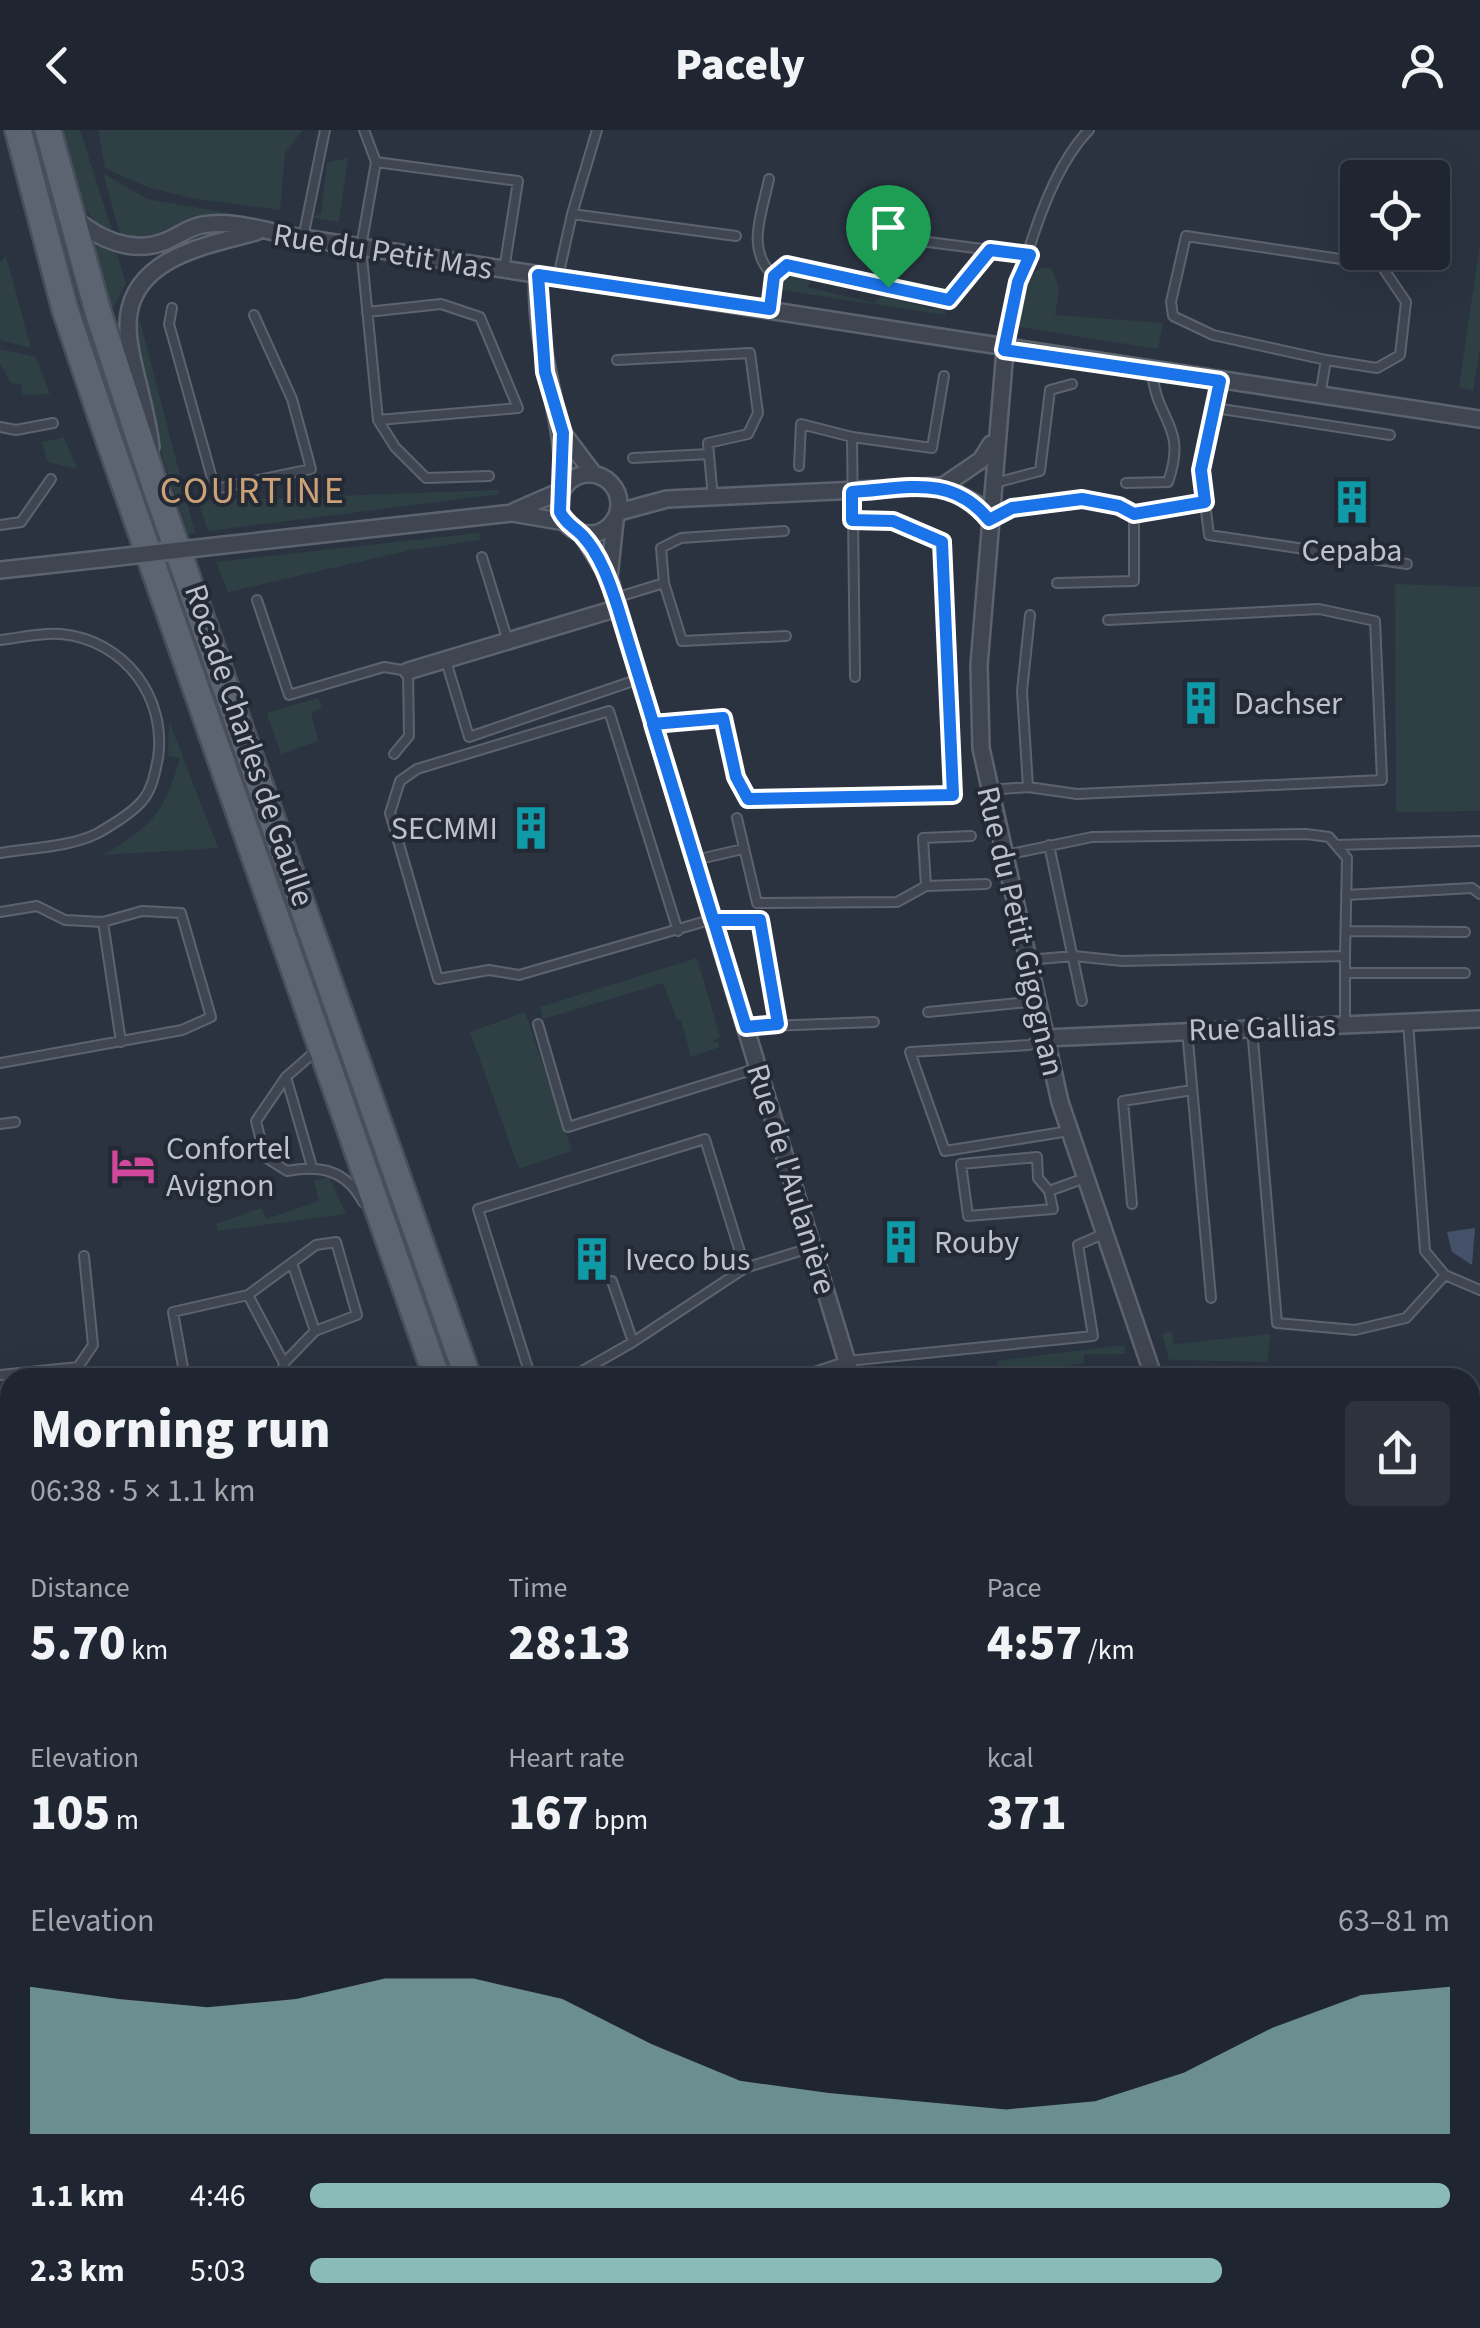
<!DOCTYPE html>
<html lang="en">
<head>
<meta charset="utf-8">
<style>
  body { margin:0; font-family:"Source Sans 3",sans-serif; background:#2d323d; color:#f1f3f6; height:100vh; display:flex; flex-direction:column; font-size:38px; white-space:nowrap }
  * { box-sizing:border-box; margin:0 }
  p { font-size:32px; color:#a2a5ab }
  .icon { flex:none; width:55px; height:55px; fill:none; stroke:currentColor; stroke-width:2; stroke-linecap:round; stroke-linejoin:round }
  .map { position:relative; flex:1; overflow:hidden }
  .panel { position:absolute; left:0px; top:1238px; width:1480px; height:962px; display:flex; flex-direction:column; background:#202631; border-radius:30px 30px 0 0; box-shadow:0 10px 40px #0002,0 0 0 2px #3d434d }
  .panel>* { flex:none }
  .tools { position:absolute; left:1340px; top:30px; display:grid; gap:20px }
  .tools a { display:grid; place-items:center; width:110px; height:110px; border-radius:10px; background:#202631; box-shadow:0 10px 40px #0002,0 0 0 2px #3d434d; font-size:50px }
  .pin { position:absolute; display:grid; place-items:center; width:85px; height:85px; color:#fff; margin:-102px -42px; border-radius:50% 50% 50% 0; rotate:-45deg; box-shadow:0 0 10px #0007 }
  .pin .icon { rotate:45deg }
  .round { display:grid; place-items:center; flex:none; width:105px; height:105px; border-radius:10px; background:#2d323d }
  .summary { display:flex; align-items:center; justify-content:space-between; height:170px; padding:0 30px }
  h1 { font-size:55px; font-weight:800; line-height:75px }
  .stats { display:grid; grid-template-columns:repeat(3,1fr); gap:15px; height:170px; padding:10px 30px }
  .stats div { display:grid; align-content:center }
  .stats b { font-size:50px; font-weight:800 }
  .stats small { font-size:28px; font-weight:400 }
  .stats p { font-size:28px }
  .chart { height:280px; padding:20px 30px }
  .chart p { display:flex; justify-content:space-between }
  .chart svg { width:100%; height:180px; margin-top:10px; fill:#8bbbb9; opacity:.7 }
  ul { padding:0 30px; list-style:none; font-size:32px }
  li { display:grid; grid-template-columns:160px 120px 1fr; align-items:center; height:75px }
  li i { height:25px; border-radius:12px; background:#8bbbb9 }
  header { display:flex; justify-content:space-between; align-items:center; height:130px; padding:0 30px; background:#202631; font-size:45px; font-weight:800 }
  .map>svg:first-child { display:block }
  .green { fill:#2e4043 }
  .water { fill:#445169 }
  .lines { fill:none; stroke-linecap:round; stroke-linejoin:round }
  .lane-casing { stroke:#5d636e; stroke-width:12 }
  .street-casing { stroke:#5d636e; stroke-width:20 }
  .secondary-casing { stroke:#5d636e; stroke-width:28 }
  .primary-casing { stroke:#484e5a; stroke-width:30 }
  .lane { stroke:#3f4551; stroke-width:8 }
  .street { stroke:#3f4551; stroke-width:15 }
  .secondary { stroke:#4d5463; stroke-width:22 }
  .primary { stroke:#5d6471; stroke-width:25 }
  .street-bridge-casing { stroke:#5d636e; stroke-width:20; stroke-linecap:butt }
  .street-bridge { stroke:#3f4551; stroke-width:15 }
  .route-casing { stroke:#fff; stroke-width:20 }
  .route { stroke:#1a73e8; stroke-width:12 }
  .labels { text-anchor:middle; stroke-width:8; stroke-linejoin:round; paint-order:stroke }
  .street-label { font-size:32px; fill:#bcc1cb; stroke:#232a36 }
  .poi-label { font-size:32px; fill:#bcc1cb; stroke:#232a36; text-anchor:start }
  .quarter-label { font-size:38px; letter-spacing:2.5px; fill:#cba177; stroke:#232a36 }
</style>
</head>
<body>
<header><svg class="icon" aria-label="back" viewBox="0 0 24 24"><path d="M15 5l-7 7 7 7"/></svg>Pacely<svg class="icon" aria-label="person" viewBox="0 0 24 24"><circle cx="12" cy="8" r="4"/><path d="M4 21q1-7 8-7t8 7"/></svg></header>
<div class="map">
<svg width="1480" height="2198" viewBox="0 0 1480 2198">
  <rect width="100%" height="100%" fill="#2b3341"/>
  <!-- green -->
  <path class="green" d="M28,0h11l128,404 -16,1 -82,-246z
    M61,0h19l33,104h-7l-28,-33z
    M98,0h205l-18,23 -5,57 -89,-12 -44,-11 -42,-19z
    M348,28l-9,64 -29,-5 11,-3 6,-51z
    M103,43l44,26 81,14c-11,1 -22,1 -32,4 -24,7 -52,30 -76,18z
    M90,113l27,11 9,30 -14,25z
    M1480,114v104l-7,43 -14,-4z
    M6,126l25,92 -31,-8v-78z
    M1042,137l10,2 7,20 -4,26 108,8 -5,26 -138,-22 -4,-8 12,-42z
    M792,141l23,4 -8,12 67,16 7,-7 52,13 8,-5 5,11 -165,-25 -1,-7z
    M136,191h4l55,212 -7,1c-21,-68 -52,-142 -52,-213z
    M0,219l36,8 14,37 -27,1 -2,-11 -10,-1 -11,-19z
    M64,307l13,32 -29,-7 -6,-20z
    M498,360l2,4 -292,37 -10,-30z
    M479,403l1,7 -69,10 -183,42 -12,-30z
    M163,438h15l282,809h-14z
    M1395,454l85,3v224l-84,1z
    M318,568l4,10 -11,4 7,29 -37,13 -14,-41z
    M169,591l49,127 -115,7c50,-29 61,-42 77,-97l-12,-2z
    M697,828l23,79 -9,6 7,-1 2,5 -29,10 -10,-37h-4l-14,-37 -120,36 -3,-12z
    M525,882l47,139 -53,18 -49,-137z
    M329,1047l17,37 -128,17 -2,-7 45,-16 5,11 53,-18 -5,-20z
    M1171,1201l3,13 96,-10 -2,28 -99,-2 -7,-26z
    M1124,1215l2,9h-42v9l-51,8v6h-31l-5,-16z
    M1470,1564l10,2v268h-10z
    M1013,2190h103l6,8h-90z"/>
  <!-- water -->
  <path class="water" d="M1475,1098l-3,37 -20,-13 -5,-20z"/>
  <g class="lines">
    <!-- lane casing -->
    <g class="lane-casing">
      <path id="lane" d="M364,0l12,32
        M769,49c-7,35 -24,71 5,97
        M572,84l25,-84
        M303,108l22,-108
        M928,112l102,13
        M558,147l14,-63 164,22
        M172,178l-3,16 46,165 96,-20 -19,-70 -38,-84
        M770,179l4,-33 13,-11 162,36 40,-51
        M367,182l74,-8 39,13 38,91 -140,12 -17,-173 15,-85 142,19 -14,89
        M1005,216c13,-65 38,-169 84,-216
        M617,230l133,-7 8,60 -10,21 -40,9 5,55
        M1220,251l-19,89 8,65 198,29
        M1320,266l6,-36 -113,-25 -40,-19 -2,-14 15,-66 195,29 25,37 -6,53 -23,13 -51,-8
        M1215,278l175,27
        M378,290l17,27 31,31 63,-2
        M0,297l16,3 37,-7
        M633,328l76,-4
        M799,336l2,-42 51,13
        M995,353l45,-12 10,-81 22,-6
        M1126,353l42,-1c20,-57 -12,-60 -16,-111
        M993,387c40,-20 100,-25 141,-3
        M0,395l21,-3 30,-43
        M482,427l25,81
        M664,453l18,58 104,-5
        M1057,453l77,-2v-67l71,-12
        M615,468l49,-15 -3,-35 20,-10 103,-7
        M257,470l32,95 95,-28 24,4 1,65 -15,18
        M0,510c19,-2 42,-8 61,-6 64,6 106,64 97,124 -3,15 -6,32 -16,43 -11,13 -30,24 -44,32 -27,14 -68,15 -98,20
        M445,528l24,79 170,-58
        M855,547l-3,-240 80,11 12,-72
        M653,594l70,-6 13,59 12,22 205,-4 -11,-252 -49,-22 -41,-1
        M1028,657l49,7 305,-14 -7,-159 -56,-12 -211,11
        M989,660l39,-3 -6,-96 8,-76
        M737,688l20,85 140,-1 29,-16 -3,-48 48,-2
        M1049,715l33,156
        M1336,715l144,-4
        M1006,725l86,-18 214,-3 23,3 18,21 -2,98 -223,5 -48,-5 -47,4
        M695,730l48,-11
        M926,756l60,-2
        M1346,765l126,-7 8,6
        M0,782l37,-6 28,14 38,2 39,-11 39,2 30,104 -29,13 -182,33
        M103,792l18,120
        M678,801l-69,-220 -192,58 -17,12 -10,32 48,166 51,-9 30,5 194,-56 47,1 18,104
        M1346,801l119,1
        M1345,843h120
        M928,882l109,-11
        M1408,892l17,229 20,24 35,15
        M538,894l30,103 190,-59
        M1345,894v-68
        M745,897l129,-5
        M1252,898l25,295 78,7 51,-12 39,-43
        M1187,900l24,268
        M1045,908l-16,7 -119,7 35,99 124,-20
        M318,919l-32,28 -30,44 9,36 22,14c34,-6 59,-1 76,31
        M286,947l26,90
        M0,994l15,-2
        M1049,1061l-11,-13 -1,-21 -76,7 7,52 85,-7 -4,-18 36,-13
        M1132,1074l-9,-103 69,-11
        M292,1133l23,68
        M248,1165l68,-50 20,-3 21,73 -42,16 -31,32
        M633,1212l112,-74 68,-21
        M0,1245l78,-8 15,-22 -9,-89
        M1153,1246l42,2
        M185,1248l-12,-66 75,-17 36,68 -4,15
        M531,1248l-53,-169 227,-70 40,129
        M570,1248l63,-36 -21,-61
        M797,1248l50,-17 246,-25 -15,-91 25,-11
        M0,1353l10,-1
        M1470,1488h10
        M0,1495l10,1
        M0,1599l10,-6
        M0,1669l10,8
        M1470,1990l10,4
        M0,2130l10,-4
        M503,2190l3,8
        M1218,2190l4,8
        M286,2198l2,-8
        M430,2198l1,-8
        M458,2198l2,-8
        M1355,2198l3,-8"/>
    </g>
    <!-- street casing -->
    <g class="street-casing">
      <path id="street" d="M73,87c25,22 59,38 93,24 12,-5 24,-14 36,-16 33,-6 69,8 101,13 393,60 784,123 1177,181
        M538,145c-5,74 28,140 25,213
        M1005,220l-26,315 2,83 79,354 94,276
        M565,306l28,37
        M151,317c-4,-35 -15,-66 -21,-100 -16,-84 64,-99 126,-115
        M559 374a30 30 0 1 1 60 0a30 30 0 1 1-60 0Z
        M943,356l34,18 12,15
        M515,381l46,-20
        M619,382l48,-13 276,-13 38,-26 10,-16
        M615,391l-6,57 243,800
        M581,403l28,45
        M224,415l288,-32 53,9
        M0,440l101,-11
        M408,541l210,-63
        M1045,908l435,-19
        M0,1551h10
        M1470,1555l10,1
        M0,1716l10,2
        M1470,1956l10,4
        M1127,2190l6,8
        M630,2198l13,-8"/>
    </g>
    <!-- secondary casing -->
    <g class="secondary-casing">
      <path id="secondary" d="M795,2190l4,8
        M821,2190l2,8
        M842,2198l6,-8"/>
    </g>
    <!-- primary casing -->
    <g class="primary-casing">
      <path id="primary" d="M18,0l47,179 44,131 328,938
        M48,0l50,182 56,171 314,895
        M926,2190l15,8
        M975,2190l15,8"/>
    </g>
    <!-- lane -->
    <use href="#lane" class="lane"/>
    <!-- street -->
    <use href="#street" class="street"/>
    <!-- secondary -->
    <use href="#secondary" class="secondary"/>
    <!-- primary -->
    <use href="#primary" class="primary"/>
    <!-- street-bridge casing -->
    <g class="street-bridge-casing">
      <path id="street-bridge" d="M101,429l123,-14"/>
    </g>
    <!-- street-bridge -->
    <use href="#street-bridge" class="street-bridge"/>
  </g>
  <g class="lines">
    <!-- route casing -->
    <g class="route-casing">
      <path id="route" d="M888,157l-101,-22 -13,11 -4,33 -232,-34 7,97 18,61 -3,79c6,12 13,14 22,23 18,19 28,48 36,73l128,419 32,-3 -18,-104h-47l-60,-196 70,-6 13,59 12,22 205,-4 -11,-253 -49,-21 -41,-1v-28c53,-3 99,-19 137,28l23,-12 70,-9 37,7 15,8 71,-12 -4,-32 19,-89 -216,-31 14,-68 12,-27 -40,-5 -41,50 -61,-13"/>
    </g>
    <!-- route -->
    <use href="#route" class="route"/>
  </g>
  <!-- icons -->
  <defs>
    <g id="building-bare" transform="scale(3.45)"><path d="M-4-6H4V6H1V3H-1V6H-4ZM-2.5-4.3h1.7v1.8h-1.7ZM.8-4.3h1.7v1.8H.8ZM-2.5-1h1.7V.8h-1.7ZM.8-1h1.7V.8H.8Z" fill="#0f9aa8" stroke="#232a36" stroke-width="2.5" paint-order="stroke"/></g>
    <g id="hotel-bare" transform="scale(3.45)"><path d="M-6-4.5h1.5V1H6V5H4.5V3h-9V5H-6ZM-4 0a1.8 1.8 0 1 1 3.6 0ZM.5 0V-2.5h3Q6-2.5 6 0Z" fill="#d1479c" stroke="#232a36" stroke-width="2.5" paint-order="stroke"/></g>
  </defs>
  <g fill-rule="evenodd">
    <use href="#building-bare" x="1352" y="372"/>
    <use href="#building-bare" x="1201" y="573"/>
    <use href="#building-bare" x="531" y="698"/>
    <use href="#hotel-bare" x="133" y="1036"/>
    <use href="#building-bare" x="901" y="1112"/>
    <use href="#building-bare" x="592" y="1129"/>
  </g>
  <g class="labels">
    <!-- street labels -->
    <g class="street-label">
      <text transform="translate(383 121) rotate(9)" y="11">Rue du Petit Mas</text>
      <text transform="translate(250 615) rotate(71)" y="11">Rocade Charles de Gaulle</text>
      <text transform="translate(1021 801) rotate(77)" y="11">Rue du Petit Gigognan</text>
      <text transform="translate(1262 897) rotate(-2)" y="11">Rue Gallias</text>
      <text transform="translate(792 1049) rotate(73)" y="11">Rue de l'Aulanière</text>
    </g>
    <!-- poi labels -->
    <g class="poi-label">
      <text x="1352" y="431" text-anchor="middle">Cepaba</text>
      <text x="1234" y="584">Dachser</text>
      <text x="498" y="709" text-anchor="end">SECMMI</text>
      <text x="166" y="1029">Confortel<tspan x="166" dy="37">Avignon</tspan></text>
      <text x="934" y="1123">Rouby</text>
      <text x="625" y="1140">Iveco bus</text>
    </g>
    <!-- quarter labels -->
    <g class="quarter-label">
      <text x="253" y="373">COURTINE</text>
    </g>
  </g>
</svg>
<div class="tools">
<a><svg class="icon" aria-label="locate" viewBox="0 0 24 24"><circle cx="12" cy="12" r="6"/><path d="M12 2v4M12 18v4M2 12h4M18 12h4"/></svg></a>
</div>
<div class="pin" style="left:888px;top:157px;background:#1e9e55"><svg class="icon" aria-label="arrive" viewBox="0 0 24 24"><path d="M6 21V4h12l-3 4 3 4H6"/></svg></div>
<section class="panel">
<div class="summary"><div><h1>Morning run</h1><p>06:38 · 5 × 1.1 km</p></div><a class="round"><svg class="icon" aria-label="share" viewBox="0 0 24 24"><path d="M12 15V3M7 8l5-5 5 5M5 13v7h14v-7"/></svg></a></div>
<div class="stats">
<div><p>Distance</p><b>5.70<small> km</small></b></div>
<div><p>Time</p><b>28:13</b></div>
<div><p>Pace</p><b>4:57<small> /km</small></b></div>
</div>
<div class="stats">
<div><p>Elevation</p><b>105<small> m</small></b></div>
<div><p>Heart rate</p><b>167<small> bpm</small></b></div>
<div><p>kcal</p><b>371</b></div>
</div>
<div class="chart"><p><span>Elevation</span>63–81 m</p>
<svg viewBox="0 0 160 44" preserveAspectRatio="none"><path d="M0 44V8L10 11L20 13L30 11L40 6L50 6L60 11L70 22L80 31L90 34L100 36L110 38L120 36L130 29L140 18L150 10L160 8V44z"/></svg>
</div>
<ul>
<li><b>1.1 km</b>4:46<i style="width:100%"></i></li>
<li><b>2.3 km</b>5:03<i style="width:80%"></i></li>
</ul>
</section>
</div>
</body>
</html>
